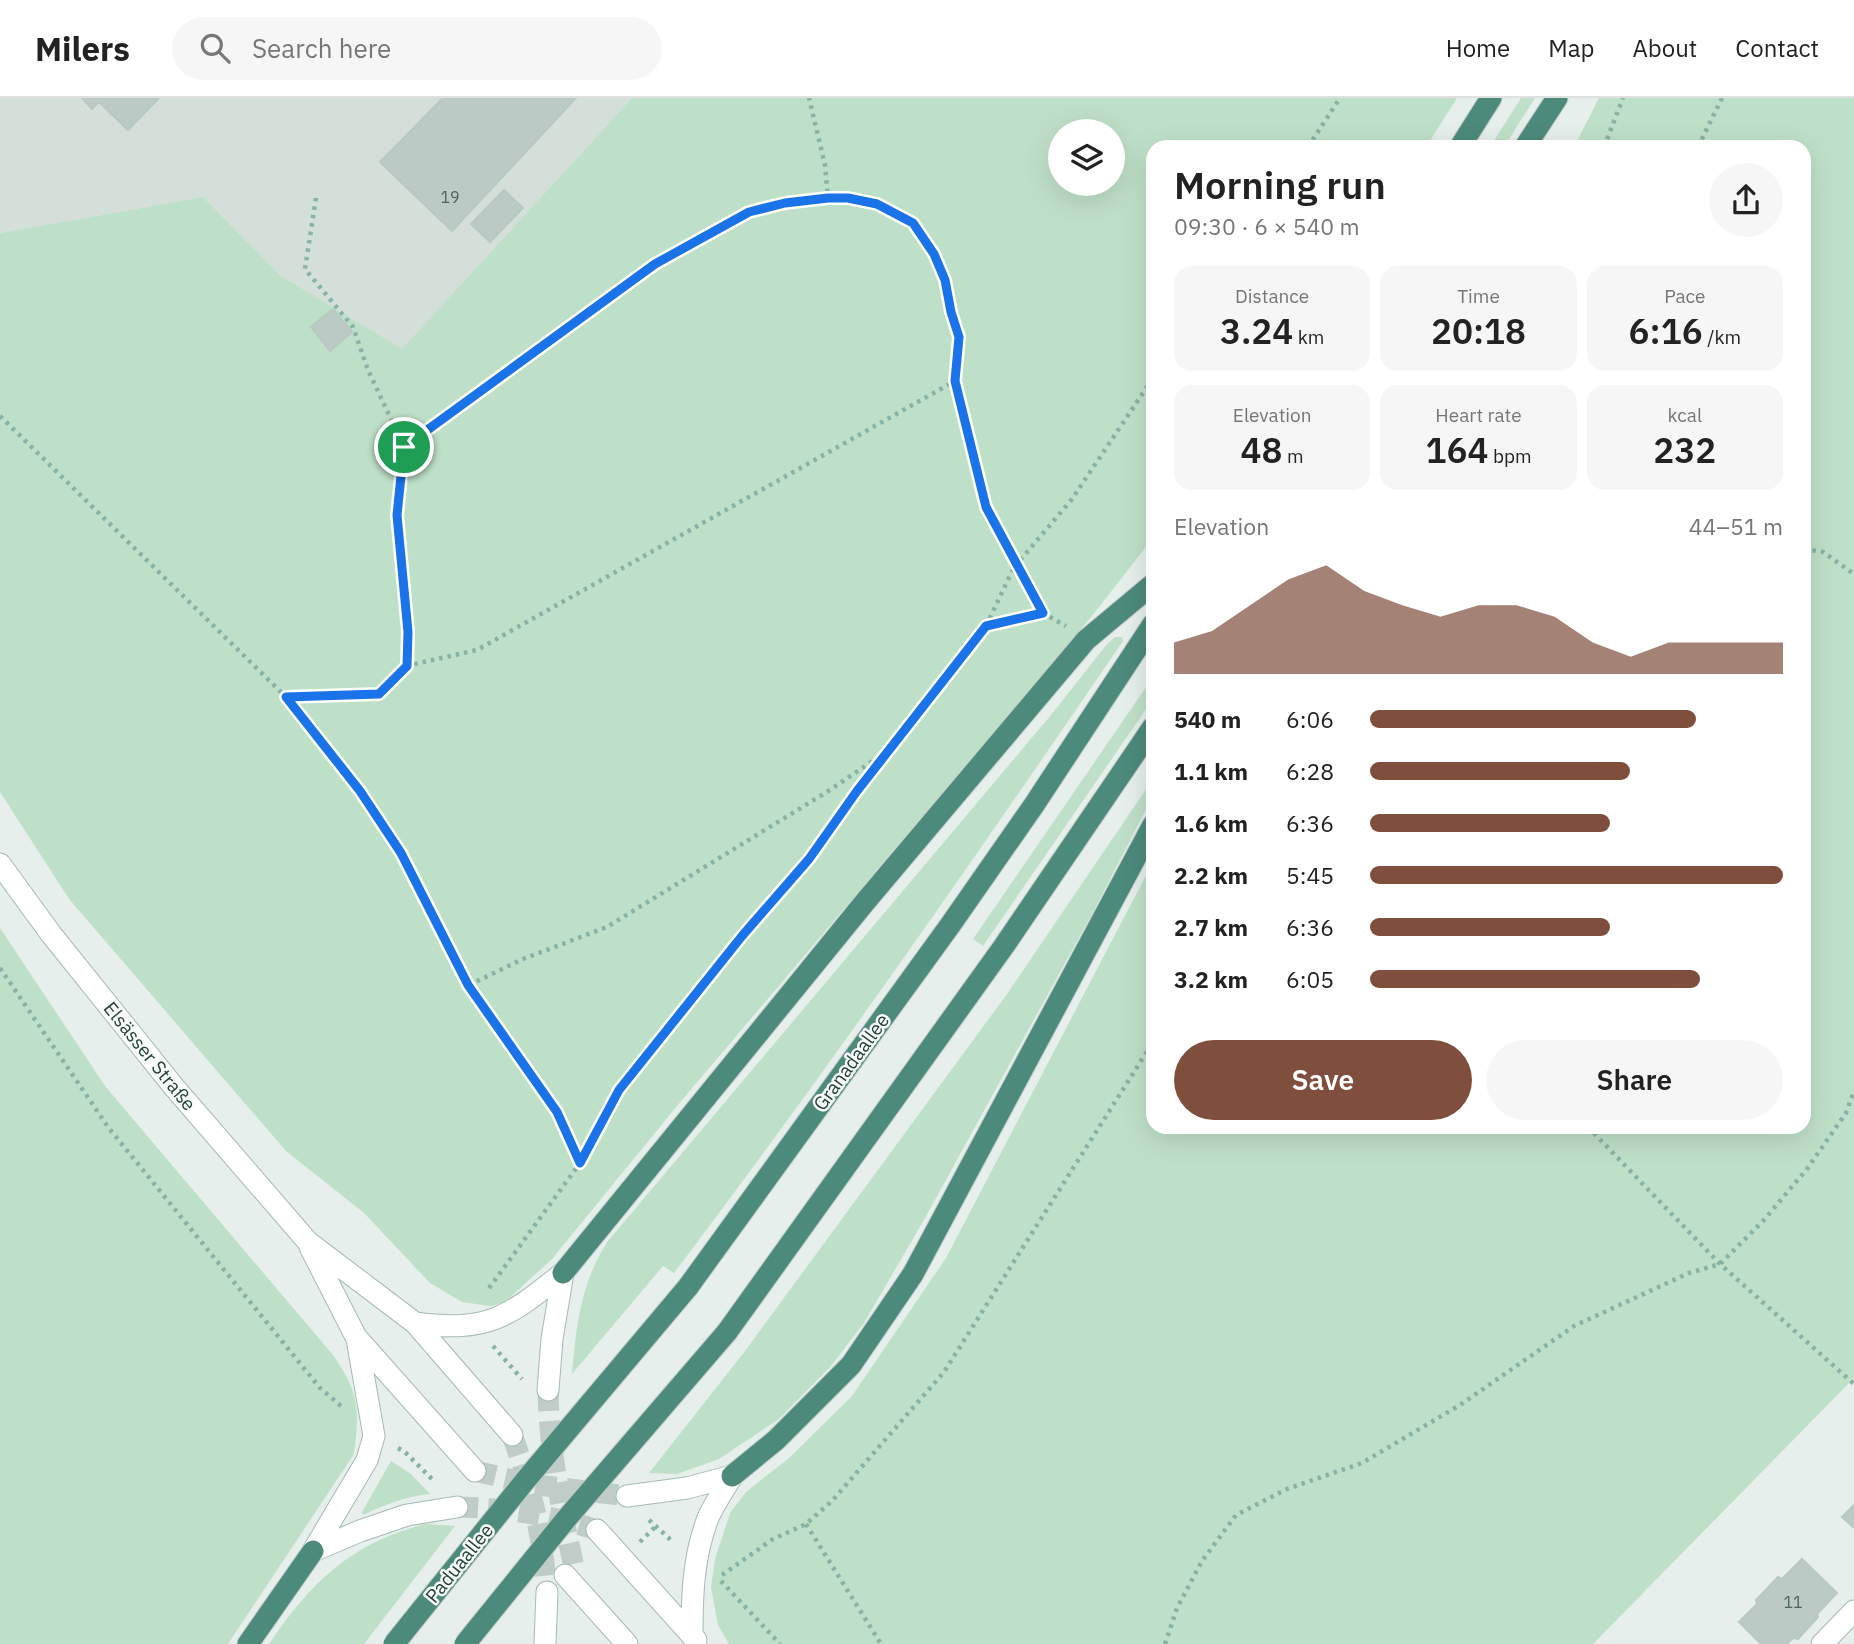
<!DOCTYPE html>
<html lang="en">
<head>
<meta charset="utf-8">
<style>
  body { margin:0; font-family:"IBM Plex Sans",sans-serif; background:#f6f6f6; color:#222; height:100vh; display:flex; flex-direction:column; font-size:26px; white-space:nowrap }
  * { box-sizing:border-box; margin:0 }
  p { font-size:23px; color:#767676 }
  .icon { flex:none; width:38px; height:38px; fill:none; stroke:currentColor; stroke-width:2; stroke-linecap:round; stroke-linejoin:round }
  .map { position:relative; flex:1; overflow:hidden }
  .panel { position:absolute; left:1146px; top:42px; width:665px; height:994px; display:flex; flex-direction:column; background:#fff; border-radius:21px; box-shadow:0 7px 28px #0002 }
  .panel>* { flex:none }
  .fabs { position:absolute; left:1048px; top:21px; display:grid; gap:14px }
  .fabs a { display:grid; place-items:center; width:77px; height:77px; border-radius:50%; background:#fff; box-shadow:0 7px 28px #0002; font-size:35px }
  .pin { position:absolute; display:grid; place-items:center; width:60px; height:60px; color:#fff; margin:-30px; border:4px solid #fff; border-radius:50%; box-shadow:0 2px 7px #0007 }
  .round { display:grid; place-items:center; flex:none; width:74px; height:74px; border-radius:37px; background:#f6f6f6 }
  .summary { display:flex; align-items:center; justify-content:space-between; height:119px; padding:0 28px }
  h1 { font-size:38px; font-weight:600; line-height:52px }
  .metrics { display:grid; grid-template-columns:repeat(3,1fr); gap:10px; height:119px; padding:7px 28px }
  .metrics div { display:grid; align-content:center; border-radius:18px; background:#f6f6f6; text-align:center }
  .metrics b { font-size:35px; font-weight:600 }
  .metrics small { font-size:19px; font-weight:400 }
  .metrics p { font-size:19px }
  .chart { height:196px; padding:14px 28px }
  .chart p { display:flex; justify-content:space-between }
  .chart svg { width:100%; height:126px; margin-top:7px; fill:#804e3d; opacity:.7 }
  .cta { display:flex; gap:14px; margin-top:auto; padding:14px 28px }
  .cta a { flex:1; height:80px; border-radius:42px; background:#804e3d; color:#fff; font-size:28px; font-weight:600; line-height:80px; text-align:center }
  .cta a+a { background:#f6f6f6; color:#222 }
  ul { padding:0 28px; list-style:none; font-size:23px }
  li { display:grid; grid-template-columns:112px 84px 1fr; align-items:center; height:52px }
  li i { height:18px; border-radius:9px; background:#804e3d }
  header { display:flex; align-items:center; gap:42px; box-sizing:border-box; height:98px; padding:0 35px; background:#fff; border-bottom:2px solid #e0e0e0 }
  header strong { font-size:33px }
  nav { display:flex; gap:38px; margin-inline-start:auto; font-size:24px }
  .search { width:490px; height:63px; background:#f6f6f6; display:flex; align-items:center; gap:18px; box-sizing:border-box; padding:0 24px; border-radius:38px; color:#767676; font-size:26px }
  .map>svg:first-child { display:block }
  .built { fill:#d4dfda }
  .green { fill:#bfe0c8; fill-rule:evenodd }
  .building { fill:#bbcac4; stroke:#b8c9c2; stroke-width:2 }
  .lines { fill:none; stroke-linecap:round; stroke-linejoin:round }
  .secondary-tunnel { stroke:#bfccc8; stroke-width:21; stroke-dasharray:21 10; stroke-linecap:butt }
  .minor-casing { stroke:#a8b8b2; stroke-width:23 }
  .secondary-casing { stroke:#a4bbb3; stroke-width:23 }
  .trunk-casing { stroke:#c2cac8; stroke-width:23 }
  .path { stroke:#86b3a5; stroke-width:4.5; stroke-dasharray:3.5 5; stroke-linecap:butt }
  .minor { stroke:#fff; stroke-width:21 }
  .secondary { stroke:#fff; stroke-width:21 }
  .trunk { stroke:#4c8a7c; stroke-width:21 }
  .trunk-bridge-casing { stroke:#c2cac8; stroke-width:23; stroke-linecap:butt }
  .trunk-bridge { stroke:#4c8a7c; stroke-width:21 }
  .route-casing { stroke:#fff; stroke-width:14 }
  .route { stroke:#1a73e8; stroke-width:9 }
  .labels { text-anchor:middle; stroke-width:5; stroke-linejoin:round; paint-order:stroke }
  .number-label { font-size:16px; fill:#4a645c }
  .street-label { font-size:19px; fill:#24423a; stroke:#f7fbf9 }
</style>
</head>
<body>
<header>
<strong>Milers</strong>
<div class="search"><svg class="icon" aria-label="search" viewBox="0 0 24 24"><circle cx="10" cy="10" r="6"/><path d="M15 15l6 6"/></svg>Search here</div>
<nav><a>Home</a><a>Map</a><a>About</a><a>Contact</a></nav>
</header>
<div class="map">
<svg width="1854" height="1546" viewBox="0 0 1854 1546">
  <rect width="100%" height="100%" fill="#e6efeb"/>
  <!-- built -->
  <path class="built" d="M0,0h632l-230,252 -121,-74 -78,-79 -203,36z"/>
  <!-- green -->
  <path class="green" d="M632,0h825l-31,49h-273v391l-61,78 -415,490 -125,153 -48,44 -14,3 -28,-4 -32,-19 -66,-70 -78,-62 -217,-252 -69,-107v-559l203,-36 78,79 121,73zM1060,33h53v53h-53z
    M1521,0h14l-31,49h-14z
    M1599,0h255v1280l-261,266h-864l-11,-19 -7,-38 4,-28 15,-46 16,-21 43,-34 63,-62 94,-138 207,-396v265h651v-980h-230z
    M1115,539h7l1,4c-146,214 -293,426 -449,632l-11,-7 -91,108c4,-47 9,-93 36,-133l443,-526 56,-71z
    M1153,579v22l-170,247 -10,-7z
    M1153,681v17l-61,118 -167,304 -61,105 -33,43 -52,53 -60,40 -42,15 -28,-1 96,-122 262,-357z
    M0,830l105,158 228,269c26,37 27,55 21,99l-126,190h-228z
    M391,1363l20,13 19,20c-25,2 -45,11 -67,21l-1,-3z
    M425,1426l30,2 -91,118h-95c43,-63 81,-100 156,-120z"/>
  <!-- building -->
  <path class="building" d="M82,0h77l-31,32 -29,-28 -7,7z
    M443,0h133l-124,133 -72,-69z
    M504,92l19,18 -33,34 -19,-18z
    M333,211l19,23 -22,19 -19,-24z
    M1854,1407v23l-12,-11z
    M1802,1461l35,34 -20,21 1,3 -20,22 -5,-1 -6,6h-26l-22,-22 18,-18 -1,-4 22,-23 4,2z"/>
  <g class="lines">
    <!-- secondary-tunnel -->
    <path class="secondary-tunnel" d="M548,1292c1,60 13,118 26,177
      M512,1337c20,54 30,99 35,157
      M475,1373l55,13 97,12
      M457,1409c49,1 93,8 140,23"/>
    <!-- minor casing -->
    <g class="minor-casing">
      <path id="minor" d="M1822,1546l32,-33"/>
    </g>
    <!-- secondary casing -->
    <g class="secondary-casing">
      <path id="secondary" d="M0,766l51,70 123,153 134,155 107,81 97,112
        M310,1149l46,90 119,134
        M415,1225c73,10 93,-6 148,-50
        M548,1292l4,-51 11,-66
        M627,1398l60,-8 45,-12
        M597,1432l99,110
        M313,1453l54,-91 7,-24 -17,-97
        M313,1453l47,-20 47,-16 50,-8
        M565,1477l62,69
        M692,1538c0,-40 1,-79 16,-118 6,-14 16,-28 24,-42
        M545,1546l2,-52"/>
    </g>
    <!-- trunk casing -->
    <g class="trunk-casing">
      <path id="trunk" d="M1460,49l31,-49
        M1525,49l32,-49
        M563,1175l302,-371 221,-262 67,-56
        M688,1189l263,-363 83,-119 119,-181
        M727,1234l277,-386 149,-219
        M732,1378l44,-36 75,-75 62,-91 240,-449
        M248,1546l65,-93"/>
    </g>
    <!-- path -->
    <path class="path" d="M1308,49l32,-49
      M1604,49l19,-49
      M1698,49l24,-49
      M316,100l-11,71 48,58 15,43 36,77 251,-183 94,-52 36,-9 43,-5 -3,-33 -16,-67
      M828,100h20l29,6 36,19 21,31 11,26 6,32 8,25 -4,44 31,126 30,56
      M0,318l286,281 74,94 41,62 68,132 16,27 72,101 23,50 -93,128
      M1804,451l19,3 31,22
      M1017,466l11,24 15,25
      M986,528l30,-63 1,1 55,-65 81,-121
      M406,568l71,-16 478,-269
      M286,599l93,-3 27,-28 2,-34 -11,-117 7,-68
      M0,870l108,159 212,261 21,18
      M469,887l54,-26 84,-32 223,-137 57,-39
      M1588,1029l132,137 134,120
      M581,1064l38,-72 123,-154 67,-77 48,-68 129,-165 30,-5 27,-8 23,13
      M493,1248l29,33
      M398,1350l7,4 30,30
      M649,1422l24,22
      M806,1426l75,120
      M640,1444l15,-15
      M722,1477l51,-36 33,-15 26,-23 112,-129 209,-330
      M721,1483l59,63
      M1165,1546l12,-36 25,-47 34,-46 51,-26 75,-26 98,-58 114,-79 115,-53 31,-9 43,-43 44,-52 39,-56 8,-22"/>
    <!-- minor -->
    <use href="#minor" class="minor"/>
    <!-- secondary -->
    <use href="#secondary" class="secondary"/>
    <!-- trunk -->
    <use href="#trunk" class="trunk"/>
    <!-- trunk-bridge casing -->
    <g class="trunk-bridge-casing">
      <path id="trunk-bridge" d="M394,1546l130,-162 164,-195
        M465,1546l102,-126 160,-186"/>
    </g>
    <!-- trunk-bridge -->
    <use href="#trunk-bridge" class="trunk-bridge"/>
  </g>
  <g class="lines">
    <!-- route casing -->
    <g class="route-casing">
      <path id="route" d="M828,100h20l29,6 36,19 21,31 11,26 6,32 8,25 -4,44 31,126 57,106 -57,13 -129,165 -48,68 -67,77 -123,154 -39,73 -23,-51 -89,-127 -67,-132 -41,-62 -74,-94 93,-3 28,-28 1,-34 -11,-117 7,-68 251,-183 94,-52 36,-9z"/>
    </g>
    <!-- route -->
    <use href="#route" class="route"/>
  </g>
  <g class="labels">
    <!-- number labels -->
    <g class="number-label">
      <text x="450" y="105">19</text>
      <text x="1793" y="1510">11</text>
    </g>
    <!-- street labels -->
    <g class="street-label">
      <text transform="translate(150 958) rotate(51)" y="7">Elsässer Straße</text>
      <text transform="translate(851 964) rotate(-54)" y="7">Granadaallee</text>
      <text transform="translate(459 1465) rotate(-51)" y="7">Paduaallee</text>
    </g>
  </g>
</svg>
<div class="fabs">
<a><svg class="icon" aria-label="layers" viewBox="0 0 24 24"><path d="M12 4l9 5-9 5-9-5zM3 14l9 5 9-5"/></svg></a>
</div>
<div class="pin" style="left:404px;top:349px;background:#1e9e55"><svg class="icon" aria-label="arrive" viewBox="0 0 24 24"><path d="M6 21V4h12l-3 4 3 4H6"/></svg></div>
<section class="panel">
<div class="summary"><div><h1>Morning run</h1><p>09:30 · 6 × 540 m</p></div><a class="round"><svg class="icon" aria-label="share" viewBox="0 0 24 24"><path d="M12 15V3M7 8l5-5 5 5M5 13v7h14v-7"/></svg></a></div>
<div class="metrics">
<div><p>Distance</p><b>3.24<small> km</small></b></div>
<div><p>Time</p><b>20:18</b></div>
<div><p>Pace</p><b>6:16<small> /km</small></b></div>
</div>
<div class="metrics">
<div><p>Elevation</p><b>48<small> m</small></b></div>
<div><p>Heart rate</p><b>164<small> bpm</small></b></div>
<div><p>kcal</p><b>232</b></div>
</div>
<div class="chart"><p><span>Elevation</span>44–51 m</p>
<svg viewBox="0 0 160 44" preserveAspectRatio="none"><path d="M0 44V33L10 29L20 20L30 11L40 6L50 15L60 20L70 24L80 20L90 20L100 24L110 33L120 38L130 33L140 33L150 33L160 33V44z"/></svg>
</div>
<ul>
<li><b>540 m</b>6:06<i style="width:79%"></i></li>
<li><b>1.1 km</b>6:28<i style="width:63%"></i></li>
<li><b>1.6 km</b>6:36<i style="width:58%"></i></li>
<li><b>2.2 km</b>5:45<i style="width:100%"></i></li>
<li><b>2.7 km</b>6:36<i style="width:58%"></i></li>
<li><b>3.2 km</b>6:05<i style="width:80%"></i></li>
</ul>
<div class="cta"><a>Save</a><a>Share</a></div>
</section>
</div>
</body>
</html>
